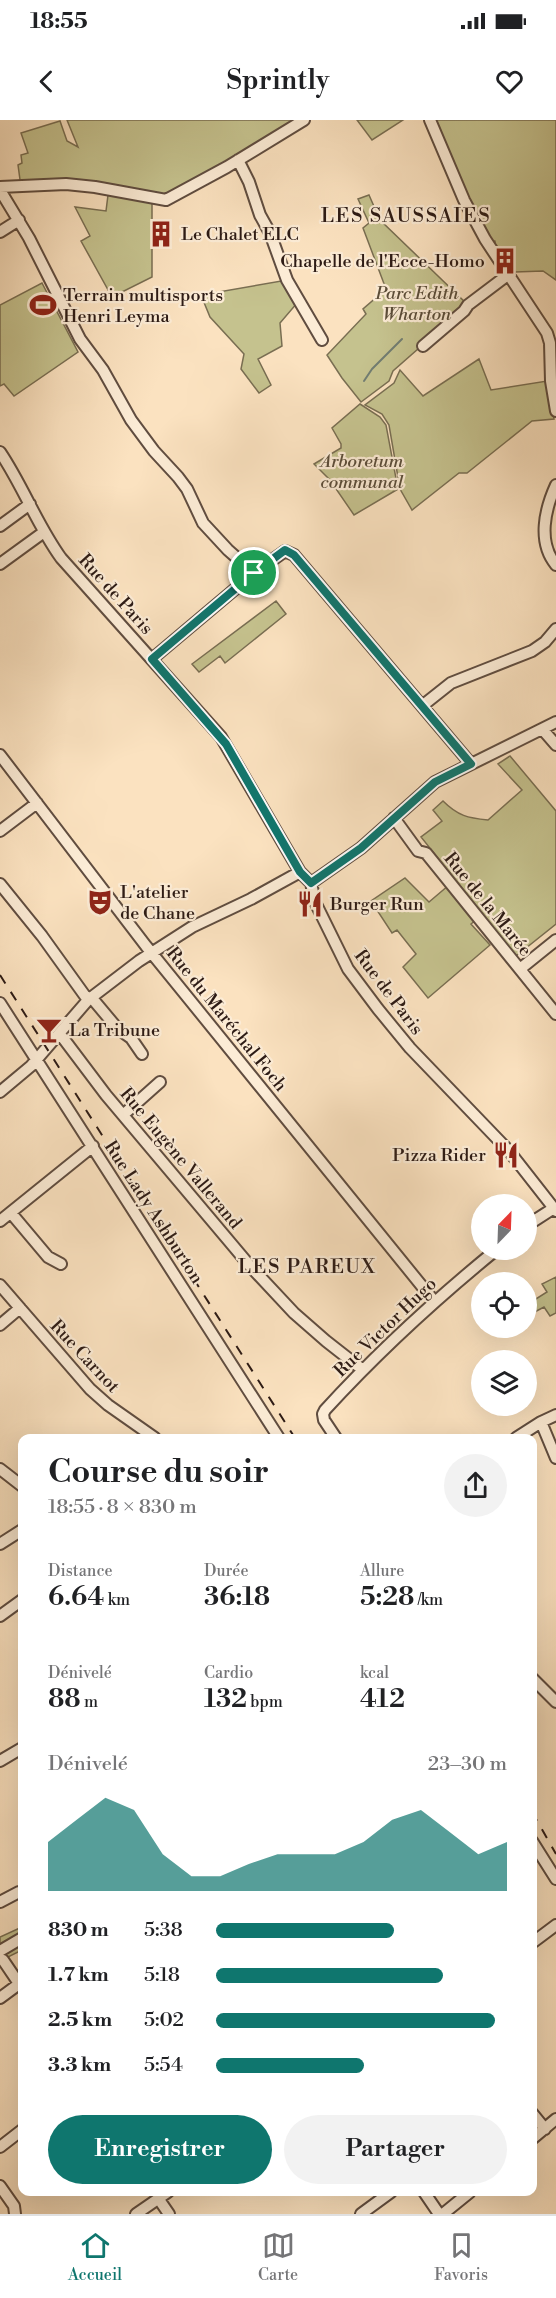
<!DOCTYPE html>
<html lang="fr">
<head>
<meta charset="utf-8">
<style>
  body { margin:0; font-family:"Libre Bodoni",serif; background:#f2f2f2; color:#202124; height:100vh; display:flex; flex-direction:column; font-size:22px; white-space:nowrap }
  * { box-sizing:border-box; margin:0 }
  p { font-size:20px; color:#757577 }
  .icon { flex:none; width:33px; height:33px; fill:none; stroke:currentColor; stroke-width:2; stroke-linecap:round; stroke-linejoin:round }
  .map { position:relative; flex:1; overflow:hidden }
  .panel { position:absolute; left:18px; top:1314px; width:519px; height:762px; display:flex; flex-direction:column; background:#fff; border-radius:12px; box-shadow:0 6px 24px #0002 }
  .panel>* { flex:none }
  .needle { width:39px; rotate:23deg }
  .tools { position:absolute; left:471px; top:1074px; display:grid; gap:12px }
  .tools a { display:grid; place-items:center; width:66px; height:66px; border-radius:50%; background:#fff; box-shadow:0 6px 24px #0002; font-size:30px }
  .pin { position:absolute; display:grid; place-items:center; width:51px; height:51px; color:#fff; margin:-26px; border:3px solid #fff; border-radius:50%; box-shadow:0 2px 6px #0007 }
  .round { display:grid; place-items:center; flex:none; width:63px; height:63px; border-radius:32px; background:#f2f2f2 }
  .head { display:flex; align-items:center; justify-content:space-between; height:102px; padding:0 30px }
  h1 { font-size:33px; font-weight:600; line-height:45px }
  .stats { display:grid; grid-template-columns:repeat(3,1fr); gap:9px; height:102px; padding:6px 30px }
  .stats div { display:grid; align-content:center }
  .stats b { font-size:26px; font-weight:600 }
  .stats small { font-size:16px; font-weight:400 }
  .stats p { font-size:16px }
  .chart { height:168px; padding:12px 30px }
  .chart p { display:flex; justify-content:space-between }
  .chart svg { width:100%; height:108px; margin-top:6px; fill:#0f766e; opacity:.7 }
  .action { display:flex; gap:12px; margin-top:auto; padding:12px 30px }
  .action a { flex:1; height:69px; border-radius:36px; background:#0f766e; color:#fff; font-size:24px; font-weight:600; line-height:69px; text-align:center }
  .action a+a { background:#f2f2f2; color:#202124 }
  ul { padding:0 30px; list-style:none; font-size:20px }
  li { display:grid; grid-template-columns:96px 72px 1fr; align-items:center; height:45px }
  li i { height:15px; border-radius:8px; background:#0f766e }
  .status { display:flex; justify-content:space-between; align-items:center; height:42px; padding:0 30px; background:#fff; direction:ltr }
  .status svg { height:16px; fill:currentColor }
  header { display:flex; justify-content:space-between; align-items:center; height:78px; padding:0 30px; background:#fff; font-size:27px; font-weight:600 }
  .tabs { display:flex; justify-content:space-around; align-items:center; height:84px; border-top:2px solid #e0e0e0; background:#fff; font-size:16px; color:#757577 }
  .tabs a { display:grid; justify-items:center; gap:3px }
  .tabs .active { color:#0f766e }
  .map>svg:first-child { display:block }
  .green { fill:#c5c28e; stroke:#796e52; stroke-width:1.5 }
  .lines { fill:none; stroke-linecap:round; stroke-linejoin:round }
  .stream { stroke:#717d72; stroke-width:2 }
  .minor-casing { stroke:#604d40; stroke-width:14 }
  .minor { stroke:#fcecd6; stroke-width:10 }
  .rail { stroke:#2d1b15; stroke-width:2; stroke-dasharray:10 10; stroke-linecap:butt }
  .route-casing { stroke:#fff; stroke-width:12 }
  .route { stroke:#0f766e; stroke-width:8 }
  .labels { text-anchor:middle; stroke-width:4.5; stroke-linejoin:round; paint-order:stroke }
  .poi-label { font-size:18px; fill:#2d1b15; stroke:#fcecd6; text-anchor:start }
  .park-label { font-size:18px; font-style:italic; fill:#5b4d39; stroke:#fcecd6 }
  .street-label { font-size:18px; fill:#2d1b15; stroke:#fcecd6 }
  .neighbourhood-label { font-size:20px; letter-spacing:1.5px; fill:#2d1b15; stroke:#fcecd6 }
</style>
</head>
<body>
<div class="status"><b>18:55</b><svg viewBox="0 0 49 12"><path d="M0 12V9h3v3zM5 12V6h3v6zM10 12V3h3v9zM15 12V0h3v12zM26 1h20v11H26zM47 4h2v5h-2z"/></svg></div>
<header><svg class="icon" aria-label="back" viewBox="0 0 24 24"><path d="M15 5l-7 7 7 7"/></svg>Sprintly<svg class="icon" aria-label="heart" viewBox="0 0 24 24"><path d="M12 20l-8-8c-3-5 5-10 8-4 3-6 11-1 8 4z"/></svg></header>
<div class="map">
<svg width="556" height="2094" viewBox="0 0 556 2094">
  <rect width="100%" height="100%" fill="#fbe2c0"/>
  <filter id="stains"><feTurbulence type="fractalNoise" baseFrequency=".00333" numOctaves="4"/><feColorMatrix values="0 0 0 0 .2 0 0 0 0 .09 0 0 0 0 .02 0 0 0 .5 -.17"/></filter>
  <radialGradient id="worn" r=".72"><stop offset=".6" stop-color="#630" stop-opacity="0"/><stop offset="1" stop-color="#630" stop-opacity=".3"/></radialGradient>
  <!-- green -->
  <path class="green" d="M67,0h237l-132,78 -77,-11h-74l-3,-22 4,-2 -1,-8 7,-2 -7,-20 39,-12 7,20 11,6z
    M357,0h46l-31,20z
    M430,0h126v160l-13,-9 -28,1 -9,-16 -11,-8v-7l-10,-2z
    M108,75l44,4v78l-40,20 -31,-56 9,-5 -15,-29 31,4z
    M369,75l11,25 88,85 -75,66 -4,10 -28,21 -19,-24 -15,-23 39,-41 -3,-5 23,-20 -23,-61 6,-5 -11,-24z
    M287,160l11,22 -18,21 2,23 -24,13 13,26 -12,8 -18,-24 3,-15 -34,-37 -9,-22z
    M42,163l36,69 -64,44 -10,-12 -4,2v-81z
    M479,239l12,31 56,-9 7,38 -22,2 -65,52h-8l-47,37 -12,-21 -11,-64 -7,-11 -17,-9 29,-22 6,-13 23,26z
    M360,284l20,13 6,8 12,64 -44,26 -24,-35 -16,-16 27,-16v-4l-9,-16z
    M276,481l10,13 -61,49 -5,-7 -21,16 -7,-8z
    M510,636l46,55v113l-40,32 -95,-119 21,-16 -9,-11 10,-9c15,15 25,17 45,19l34,-30 -24,-26z
    M405,758l24,24 20,-17 28,34 -6,5 19,21 -62,53 -25,-31 13,-13 -19,-24 -5,3 -21,-32z
    M556,1157v36l-6,3 -6,-9 -15,8 -2,-12 1,1 19,-12 -5,-8z
    M22,1807v23l-22,11v-24z"/>
  <g class="lines">
    <!-- stream -->
    <path class="stream" d="M364,261l8,-12 30,-30"/>
    <!-- minor casing -->
    <g class="minor-casing">
      <path id="minor" d="M430,0l34,80 21,39 62,94 3,10 1,38 5,30
        M238,40l11,22 11,33 10,18 17,47 35,60
        M0,67l66,-3 29,3 71,13 61,-33 77,-47
        M0,70l29,48 51,101 23,31 28,50 23,31 24,26 9,12 16,34 25,27 26,23
        M0,112l19,-12
        M423,226l41,-35 4,-6 41,-31
        M0,332c23,34 37,73 61,106l160,179 79,135 11,11 4,19 33,67 30,40 32,39 99,103 47,60
        M556,365c-11,24 -19,57 0,80
        M0,406l30,-22
        M0,444l44,-32
        M152,539l102,-86 31,-22 9,4 177,209
        M422,586l29,-23 81,-32 13,-9 11,-13
        M543,610l13,15
        M0,635l146,191 288,355
        M394,698l24,33 8,2 130,161
        M0,711l37,-28
        M311,763l50,-35 74,-66 121,-60
        M0,764l42,52 46,64
        M520,849l36,-29
        M91,877l26,31 14,10 11,16
        M0,883l279,435
        M60,914l46,61 144,171 44,47 32,28 37,29
        M0,972l31,-26 57,-66 51,-39 53,-34 59,-28 49,-27
        M123,995l37,-33
        M11,1093l37,44 13,7
        M0,1101l93,-75
        M526,1106l28,-18
        M0,1165l90,104 18,16 47,33
        M0,1205l20,-17
        M541,1302l15,36
        M336,1318l-12,-18 -1,-6 2,-4c53,-58 111,-111 171,-160
        M516,1318l25,-16 15,-7
        M0,1349l22,17
        M0,1424l22,-14
        M0,1496l22,-16
        M532,1558l24,24
        M0,1641l22,-13
        M532,1721l24,38
        M0,1782l19,-10
        M532,1823l24,-18
        M0,1831l22,-13
        M3,1840l19,28
        M0,1878l19,-14
        M532,1993l13,16
        M532,2019l24,-20
        M0,2027l22,-17
        M0,2066l14,20 1,8
        M424,2072l15,22
        M158,2078l11,16
        M136,2094l32,-22
        M361,2094l30,-22
        M443,2094l27,-22"/>
    </g>
    <!-- minor -->
    <use href="#minor" class="minor"/>
    <!-- rail -->
    <path class="rail" d="M0,855l295,463
      M532,1692l24,42"/>
  </g>
  <g class="lines">
    <!-- route casing -->
    <g class="route-casing">
      <path id="route" d="M285,430l9,5 177,209 -36,18 -74,66 -50,35 -11,-11 -74,-128 -74,-85 102,-86z"/>
    </g>
    <!-- route -->
    <use href="#route" class="route"/>
  </g>
  <!-- icons -->
  <defs>
    <g id="building-bare" transform="scale(2.07)"><path d="M-4-6H4V6H1V3H-1V6H-4ZM-2.5-4.3h1.7v1.8h-1.7ZM.8-4.3h1.7v1.8H.8ZM-2.5-1h1.7V.8h-1.7ZM.8-1h1.7V.8H.8Z" fill="#8f2418" stroke="#fcecd6" stroke-width="2.5" paint-order="stroke"/></g>
    <g id="stadium-bare" transform="scale(2.07)"><path d="M0-5a6.5 5 0 1 0 0 10a6.5 5 0 1 0 0-10ZM-3.5-1.8h7v3.6h-7Z" fill="#8f2418" stroke="#fcecd6" stroke-width="2.5" paint-order="stroke"/></g>
    <g id="theatre-bare" transform="scale(2.07)"><path d="M-5-5.5Q0-4 5-5.5V0Q5 5 0 6Q-5 5-5 0ZM-3.3-2.5H-1v1.5H-3.3ZM1-2.5H3.3v1.5H1ZM-2.8 1Q0 5.5 2.8 1Z" fill="#8f2418" stroke="#fcecd6" stroke-width="2.5" paint-order="stroke"/></g>
    <g id="restaurant-bare" transform="scale(2.07)"><path d="M-5-6h1v4h1v-4h1v4h1v-4h1v5L-1.5 .5V6h-2V.5L-5-1ZM5-6V6H3V1.5H1.5Q1.5-4 5-6Z" fill="#8f2418" stroke="#fcecd6" stroke-width="2.5" paint-order="stroke"/></g>
    <g id="bar-bare" transform="scale(2.07)"><path d="M-6-5H6L.8 .8V4.5H3.5V6h-7V4.5H-.8V.8Z" fill="#8f2418" stroke="#fcecd6" stroke-width="2.5" paint-order="stroke"/></g>
  </defs>
  <g fill-rule="evenodd">
    <use href="#building-bare" x="161" y="114"/>
    <use href="#building-bare" x="505" y="141"/>
    <use href="#stadium-bare" x="43" y="185"/>
    <use href="#theatre-bare" x="100" y="782"/>
    <use href="#restaurant-bare" x="310" y="784"/>
    <use href="#bar-bare" x="49" y="910"/>
    <use href="#restaurant-bare" x="506" y="1035"/>
  </g>
  <g class="labels">
    <!-- poi labels -->
    <g class="poi-label">
      <text x="181" y="120">Le Chalet ELC</text>
      <text x="485" y="147" text-anchor="end">Chapelle de l'Ecce-Homo</text>
      <text x="63" y="181">Terrain multisports<tspan x="63" dy="21">Henri Leyma</tspan></text>
      <text x="120" y="778">L'atelier<tspan x="120" dy="21">de Chane</tspan></text>
      <text x="330" y="790">Burger Run</text>
      <text x="69" y="916">La Tribune</text>
      <text x="486" y="1041" text-anchor="end">Pizza Rider</text>
    </g>
    <!-- park labels -->
    <g class="park-label">
      <text x="417" y="179">Parc Edith<tspan x="417" dy="21">Wharton</tspan></text>
      <text x="362" y="347">Arboretum<tspan x="362" dy="21">communal</tspan></text>
    </g>
    <!-- street labels -->
    <g class="street-label">
      <text transform="translate(116 474) rotate(48)" y="6">Rue de Paris</text>
      <text transform="translate(488 784) rotate(51)" y="6">Rue de la Marée</text>
      <text transform="translate(389 872) rotate(53)" y="6">Rue de Paris</text>
      <text transform="translate(227 899) rotate(51)" y="6">Rue du Maréchal Foch</text>
      <text transform="translate(181 1038) rotate(50)" y="6">Rue Eugène Vallerand</text>
      <text transform="translate(154 1092) rotate(57)" y="6">Rue Lady Ashburton</text>
      <text transform="translate(385 1207) rotate(-44)" y="6">Rue Victor Hugo</text>
      <text transform="translate(85 1236) rotate(47)" y="6">Rue Carnot</text>
    </g>
    <!-- neighbourhood labels -->
    <g class="neighbourhood-label">
      <text x="406" y="102">LES SAUSSAIES</text>
      <text x="307" y="1153">LES PAREUX</text>
    </g>
  </g>
  <rect width="100%" height="100%" filter="url(#stains)"/>
  <rect width="100%" height="100%" fill="url(#worn)"/>
</svg>
<div class="tools">
<a><svg class="needle" viewBox="-14 -14 28 28"><path d="M0-13l5 13h-10z" fill="#e53935"/><path d="M0 13l5-13h-10z" fill="#757577"/></svg></a>
<a><svg class="icon" aria-label="locate" viewBox="0 0 24 24"><circle cx="12" cy="12" r="6"/><path d="M12 2v4M12 18v4M2 12h4M18 12h4"/></svg></a>
<a><svg class="icon" aria-label="layers" viewBox="0 0 24 24"><path d="M12 4l9 5-9 5-9-5zM3 14l9 5 9-5"/></svg></a>
</div>
<div class="pin" style="left:254px;top:453px;background:#1e9e55"><svg class="icon" aria-label="arrive" viewBox="0 0 24 24"><path d="M6 21V4h12l-3 4 3 4H6"/></svg></div>
<section class="panel">
<div class="head"><div><h1>Course du soir</h1><p>18:55 · 8 × 830 m</p></div><a class="round"><svg class="icon" aria-label="share" viewBox="0 0 24 24"><path d="M12 15V3M7 8l5-5 5 5M5 13v7h14v-7"/></svg></a></div>
<div class="stats">
<div><p>Distance</p><b>6.64<small> km</small></b></div>
<div><p>Durée</p><b>36:18</b></div>
<div><p>Allure</p><b>5:28<small> /km</small></b></div>
</div>
<div class="stats">
<div><p>Dénivelé</p><b>88<small> m</small></b></div>
<div><p>Cardio</p><b>132<small> bpm</small></b></div>
<div><p>kcal</p><b>412</b></div>
</div>
<div class="chart"><p><span>Dénivelé</span>23–30 m</p>
<svg viewBox="0 0 160 44" preserveAspectRatio="none"><path d="M0 44V24L10 15L20 6L30 11L40 29L50 38L60 38L70 33L80 29L90 29L100 29L110 24L120 15L130 11L140 20L150 29L160 24V44z"/></svg>
</div>
<ul>
<li><b>830 m</b>5:38<i style="width:61%"></i></li>
<li><b>1.7 km</b>5:18<i style="width:78%"></i></li>
<li><b>2.5 km</b>5:02<i style="width:96%"></i></li>
<li><b>3.3 km</b>5:54<i style="width:51%"></i></li>
</ul>
<div class="action"><a>Enregistrer</a><a>Partager</a></div>
</section>
</div>
<nav class="tabs">
<a class="active"><svg class="icon" aria-label="home" viewBox="0 0 24 24"><path d="M3 11l9-7 9 7M6 9v11h12V9"/></svg>Accueil</a>
<a><svg class="icon" aria-label="map" viewBox="0 0 24 24"><path d="M3 6l6-2 6 2 6-2v14l-6 2-6-2-6 2zM9 4v14M15 6v14"/></svg>Carte</a>
<a><svg class="icon" aria-label="saved" viewBox="0 0 24 24"><path d="M7 4h10v16l-5-4-5 4z"/></svg>Favoris</a>
</nav>
</body>
</html>
